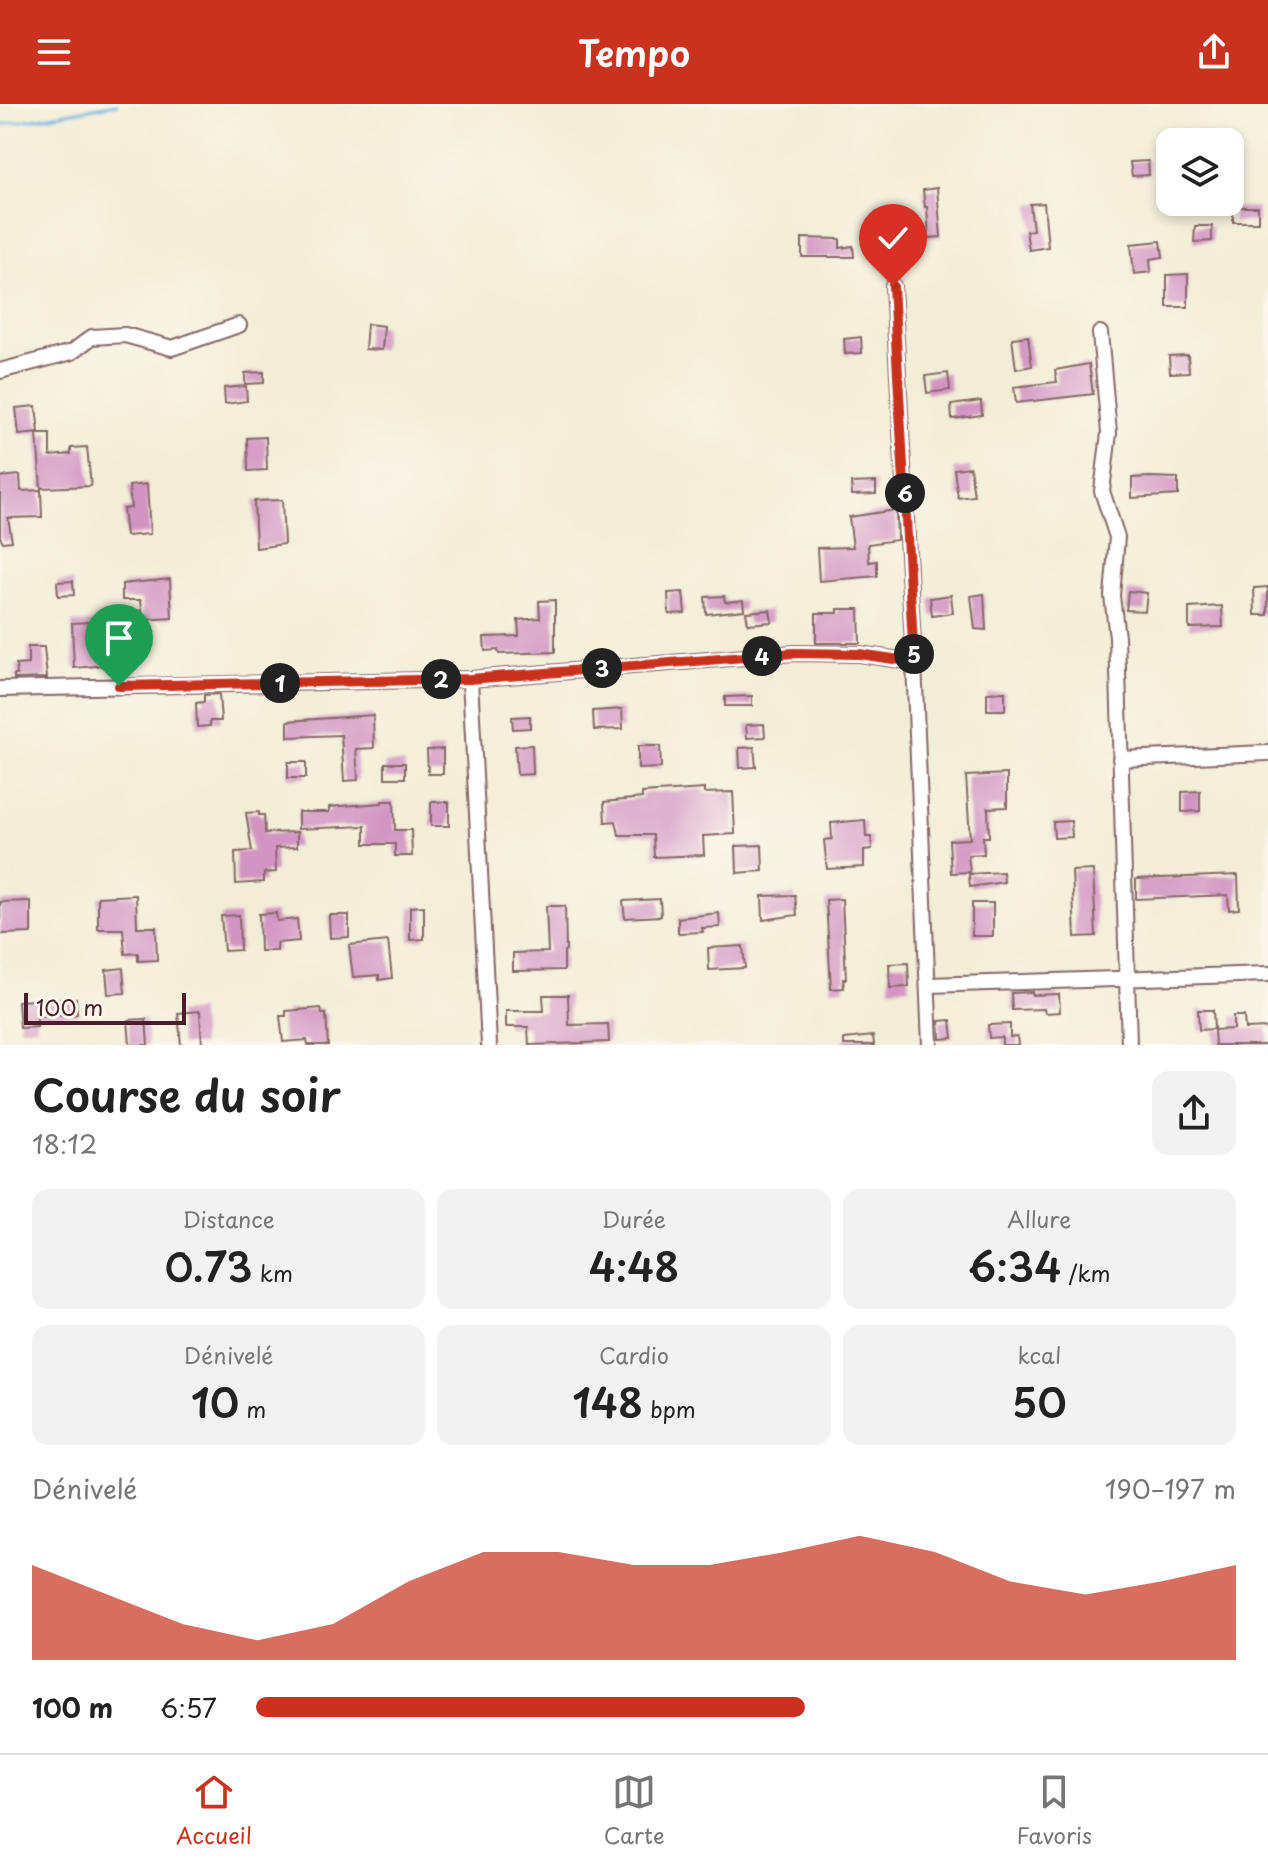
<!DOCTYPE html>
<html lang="fr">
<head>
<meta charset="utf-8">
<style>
  body { margin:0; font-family:"Playpen Sans",sans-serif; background:#f2f2f2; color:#222; height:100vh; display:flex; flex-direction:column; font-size:30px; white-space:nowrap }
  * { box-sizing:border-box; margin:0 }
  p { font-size:26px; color:#767676 }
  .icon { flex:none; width:44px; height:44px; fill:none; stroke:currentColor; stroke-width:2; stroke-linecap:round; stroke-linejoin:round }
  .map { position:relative; height:941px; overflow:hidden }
  .sheet { display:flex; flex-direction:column; background:#fff; flex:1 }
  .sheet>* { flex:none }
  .fabs { position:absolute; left:1156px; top:24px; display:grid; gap:16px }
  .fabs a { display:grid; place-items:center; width:88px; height:88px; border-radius:16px; background:#fff; box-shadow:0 4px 12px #0003; font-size:40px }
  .scale { position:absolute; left:24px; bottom:20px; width:162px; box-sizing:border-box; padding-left:8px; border:4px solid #4a1f2b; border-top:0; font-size:22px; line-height:28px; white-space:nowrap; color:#4a1f2b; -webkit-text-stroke:6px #fbf7ec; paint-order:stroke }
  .pin { position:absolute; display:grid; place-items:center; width:68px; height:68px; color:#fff; margin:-82px -34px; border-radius:50% 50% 50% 0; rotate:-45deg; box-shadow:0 0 8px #0007 }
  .pin .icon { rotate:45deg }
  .km { position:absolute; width:40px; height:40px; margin:-20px; border-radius:50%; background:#222; color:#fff; font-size:22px; line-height:40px; text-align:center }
  .round { display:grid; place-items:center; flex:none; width:84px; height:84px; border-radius:16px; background:#f2f2f2 }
  .overview { display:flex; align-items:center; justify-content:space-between; height:136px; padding:0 32px }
  h1 { font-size:44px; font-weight:600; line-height:60px }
  .metrics { display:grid; grid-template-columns:repeat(3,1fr); gap:12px; height:136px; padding:8px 32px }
  .metrics div { display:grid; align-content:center; border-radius:16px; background:#f2f2f2; text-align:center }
  .metrics b { font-size:40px; font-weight:600 }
  .metrics small { font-size:22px; font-weight:400 }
  .metrics p { font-size:22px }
  .chart { height:224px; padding:16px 32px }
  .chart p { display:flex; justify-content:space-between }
  .chart svg { width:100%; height:144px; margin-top:8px; fill:#c8321e; opacity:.7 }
  ul { padding:0 32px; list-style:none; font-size:26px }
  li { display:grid; grid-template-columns:128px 96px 1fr; align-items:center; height:60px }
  li i { height:20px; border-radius:10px; background:#c8321e }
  header { display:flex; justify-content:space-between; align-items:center; height:104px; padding:0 32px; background:#c8321e; color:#fff; font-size:36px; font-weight:600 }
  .tab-bar { display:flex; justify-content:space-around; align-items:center; height:112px; border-top:2px solid #e0e0e0; background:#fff; font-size:22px; color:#767676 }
  .tab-bar a { display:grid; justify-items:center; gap:4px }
  .tab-bar .on { color:#c8321e }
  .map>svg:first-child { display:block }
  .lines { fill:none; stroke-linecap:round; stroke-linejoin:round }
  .stream { stroke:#65addc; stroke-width:3 }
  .building { fill:#d295c3 }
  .minor-casing { stroke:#856767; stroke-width:18 }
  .minor { stroke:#fff; stroke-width:14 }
  .route-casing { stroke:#fff; stroke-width:16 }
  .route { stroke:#c8321e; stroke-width:10 }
</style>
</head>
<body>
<header><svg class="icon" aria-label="menu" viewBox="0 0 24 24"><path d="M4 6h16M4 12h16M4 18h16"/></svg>Tempo<svg class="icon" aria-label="share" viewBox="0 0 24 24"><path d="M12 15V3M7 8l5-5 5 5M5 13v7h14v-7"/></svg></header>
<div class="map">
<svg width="1268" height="941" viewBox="0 0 1268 941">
  <rect width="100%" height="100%" fill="#fbf7ec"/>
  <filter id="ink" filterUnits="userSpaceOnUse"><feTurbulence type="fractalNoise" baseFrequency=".0125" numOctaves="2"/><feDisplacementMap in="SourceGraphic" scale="16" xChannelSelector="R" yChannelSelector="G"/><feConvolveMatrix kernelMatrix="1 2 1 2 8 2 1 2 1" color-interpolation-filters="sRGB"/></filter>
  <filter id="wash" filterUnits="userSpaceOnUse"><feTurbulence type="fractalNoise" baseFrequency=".006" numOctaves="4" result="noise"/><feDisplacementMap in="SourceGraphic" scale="32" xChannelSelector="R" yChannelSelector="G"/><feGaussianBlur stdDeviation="1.8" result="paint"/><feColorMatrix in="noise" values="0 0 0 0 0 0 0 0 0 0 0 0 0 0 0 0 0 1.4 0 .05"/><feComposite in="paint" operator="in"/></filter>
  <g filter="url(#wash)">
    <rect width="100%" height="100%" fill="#f2edd6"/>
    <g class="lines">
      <!-- stream -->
      <path class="stream" d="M0,21l117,-21"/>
    </g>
    <g id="blocks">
      <!-- building -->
      <path class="building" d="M1148,57l1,14 -17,1 -2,-14z
        M937,84l4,49 -12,1 -2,-31h-2l-2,-17z
        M1044,99l4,44 -19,3 -3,-19 7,-1 -3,-26z
        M1233,103h25v15h-25z
        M1195,122h17v15l-18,1z
        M802,134l38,1v9l13,-2 1,11h-52z
        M1161,137l2,16 -13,2 1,13 -17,2 -3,-30z
        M1188,170v33h-21v-32z
        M367,220l17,2 -2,24 -17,-1z
        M1028,232l4,30 -16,3 -4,-31z
        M861,233l1,16 -17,1 -1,-15z
        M1188,251l1,17 -19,1 -1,-17z
        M1089,260l4,30 -77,9 -2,-16 43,-5 -2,-12z
        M264,268v11l-19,1v-11z
        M948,269l2,17 -23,3 -2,-17z
        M246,282l1,15 -22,3 -1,-16z
        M981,297l1,14 -30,4 -1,-14z
        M36,302l3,27 -20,2 -3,-27z
        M37,330h13v22l21,-2v-6l16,-1 4,39 -50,2z
        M266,333l1,33 -19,1 -1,-33z
        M970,363l4,29 -16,2 -4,-29z
        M20,371l1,16 20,-1 1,27 -34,1 4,23 -9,1 -3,-5v-60z
        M1150,373l28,1v17l-46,3v-20z
        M876,378v12l-24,1 -1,-12z
        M147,380l3,50 -24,2 -3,-27 8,-1 -2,-22z
        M282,396l2,44 -28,4 -2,-47z
        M896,406l1,30 -29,4 1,18 8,-1v15l-58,5 -2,-33 36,-1 -4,-30z
        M170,475l2,39 -29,2 -2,-20h-19v-16z
        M73,477l1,14 -16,1 -1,-14z
        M1268,483v28h-13l-1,-27z
        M1128,487l19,2 -2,18 -19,-1z
        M683,488l2,21 -16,1 -1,-21z
        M984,490l2,36 -11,-1 -4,-33z
        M951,491l2,18 -21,3 -2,-18z
        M724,492l1,6 18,-2 1,10 -38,4 -1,-17z
        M555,496v52l-56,2 -1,-4 -13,1 -1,-14 35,-1 -1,-16 22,-2 -1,-17z
        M1222,502l1,21 -34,1v-20z
        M838,505h21l1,34h-44v-30h22z
        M770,506l2,12 -24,2 -2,-12z
        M107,517l1,44 -34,3 -2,-45z
        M28,543h16l3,31 -33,1v-4h3l-1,-10 12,-1z
        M1005,588v18h-18v-17z
        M219,590l2,27h-11v5l-13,1 -1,-24 8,-1v-7z
        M752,592v10h-27v-9z
        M622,605l1,20 -29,1 -1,-19z
        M373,611l1,33 -18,1 2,31 -14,1 -3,-46 -53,2v-16z
        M530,612v12l-17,1 -1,-12z
        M764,620l1,13 -18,1 -1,-13z
        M532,641l1,29 -16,1 -2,-29z
        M638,642h22l1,22 -23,1z
        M754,643l2,20 -16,1 -1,-20z
        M443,645v25h-15l-1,-24z
        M288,658h18v16h-18z
        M385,659h20v15h-20z
        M1007,670v33l-19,1 1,29h-6l1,17 -16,1 2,17 -19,1 -2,-33 21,-1 -4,-63z
        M704,685v4l29,-1 2,42 -32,2 1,19 -50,2 -1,-22h-34l-3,-14 -11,1 -1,-20 38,-4v-5z
        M1200,687v20l-18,1v-20z
        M382,697h12l1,29h16l1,26h-17v-12h-30v-18l-67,3v-17h31v-5l53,-4z
        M431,698h18v24h-18z
        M259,708v3h5l1,18 32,-1v15l-22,1 1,24 -12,1v9l-28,2 -1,-32 17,-1 -6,-38z
        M865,716l1,17h5l1,12 -8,1v17l-37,2 -3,-29 8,-1 -1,-16z
        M1071,717l1,16 -18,1 -1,-16z
        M762,741l1,26 -26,2 -1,-27z
        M1093,766l3,66 -21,1 -3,-66z
        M1003,768l1,10 -34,5 -1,-13z
        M1238,771l1,34 -10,1 -1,-15 -92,4v-20z
        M136,791l1,32h19l1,33 -19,1v-8l-13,1 -2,-25h-25v-32z
        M795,791l2,20 -34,5 -1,-24z
        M660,795l1,17 -36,2 -2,-17z
        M842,795l4,80h-3l1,9 -13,1 -5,-89z
        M31,797v32l-31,1v-32z
        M972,799h21v33h-21z
        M424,802v33l-14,1v-33z
        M546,802h19l1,44 -2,1v19l-51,1v-18l35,-1z
        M276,809l1,8 20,-2 2,22 -22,2v8h-17l-1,-37z
        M719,809l1,14 -18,1 1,4 -25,1v-15z
        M239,811l1,35 -16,1 -3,-35z
        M329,811h20v22l-19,1z
        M388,837l4,37 -13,2v-5l-26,2 -4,-32z
        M743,842l2,22 -36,2 -1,-22z
        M908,859l1,24 -19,1 -1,-24z
        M123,864l2,25 -17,1 -2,-24z
        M1032,888v3l27,-1 1,18 -15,1 -1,-4 -32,1 -1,-17z
        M543,891h25l1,30 39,-1 1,18 -80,3 -1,-18h-22v-16h38z
        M76,894l1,16 -40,3v10l-17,1 -2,-27z
        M321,904l1,6h4l2,31h-20l-1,-5 -24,2 -3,-26h6v-5z
        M1198,906h15l1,19 -15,1z
        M200,907l2,34h-21l-3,-32z
        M1233,912h11l1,13 23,-1v17h-53l-1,-15 19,-1z
        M146,915l2,26h-18l-2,-25z
        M951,916l2,18 -13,1 -1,-18z
        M1010,920v13l7,-1 1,9h-16v-8l-13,1 -1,-13z
        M873,932l1,9h-30v-6z"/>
    </g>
  </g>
  <g filter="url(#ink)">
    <use href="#blocks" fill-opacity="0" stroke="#856767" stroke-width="2"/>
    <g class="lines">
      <!-- minor casing -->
      <g class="minor-casing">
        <path id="minor" d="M893,182l21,376 16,383
          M1100,229l9,100 -7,58 15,46 -5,59 5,41 12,408
          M0,267l72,-19 20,-15 33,-2 47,13 67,-23
          M470,575l19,366
          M0,585l470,-10 324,-26 65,1 55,8
          M1120,655l148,-6
          M929,881l339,-11"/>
      </g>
      <!-- minor -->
      <use href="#minor" class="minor"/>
    </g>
  </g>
  <g class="lines" filter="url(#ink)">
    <!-- route casing -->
    <g class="route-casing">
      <path id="route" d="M119,582l351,-7 324,-26 65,1 55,8 -21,-376"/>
    </g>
    <!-- route -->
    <use href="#route" class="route"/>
  </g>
</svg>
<div class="fabs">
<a><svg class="icon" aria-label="layers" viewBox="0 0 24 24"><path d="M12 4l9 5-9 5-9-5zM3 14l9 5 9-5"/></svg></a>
</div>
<div class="scale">100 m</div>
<div class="pin" style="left:119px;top:582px;background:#1e9e55"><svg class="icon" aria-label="arrive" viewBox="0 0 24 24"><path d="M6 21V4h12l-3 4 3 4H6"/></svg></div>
<div class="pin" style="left:893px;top:182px;background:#d93025"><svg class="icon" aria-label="check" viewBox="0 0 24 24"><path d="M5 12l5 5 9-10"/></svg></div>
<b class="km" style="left:280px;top:579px">1</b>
<b class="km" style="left:441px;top:575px">2</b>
<b class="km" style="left:602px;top:564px">3</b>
<b class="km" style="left:762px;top:552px">4</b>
<b class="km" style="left:914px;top:550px">5</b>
<b class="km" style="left:905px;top:389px">6</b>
</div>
<section class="sheet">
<div class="overview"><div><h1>Course du soir</h1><p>18:12</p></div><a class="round"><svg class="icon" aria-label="share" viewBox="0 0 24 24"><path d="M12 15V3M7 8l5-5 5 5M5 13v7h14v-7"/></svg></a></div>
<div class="metrics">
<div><p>Distance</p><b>0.73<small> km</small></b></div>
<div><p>Durée</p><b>4:48</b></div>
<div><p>Allure</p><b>6:34<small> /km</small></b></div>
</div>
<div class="metrics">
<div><p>Dénivelé</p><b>10<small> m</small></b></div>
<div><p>Cardio</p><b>148<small> bpm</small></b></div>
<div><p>kcal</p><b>50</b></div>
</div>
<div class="chart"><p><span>Dénivelé</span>190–197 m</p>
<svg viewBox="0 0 160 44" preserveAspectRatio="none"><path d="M0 44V15L10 24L20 33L30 38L40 33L50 20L60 11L70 11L80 15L90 15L100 11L110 6L120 11L130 20L140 24L150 20L160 15V44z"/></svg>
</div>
<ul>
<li><b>100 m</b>6:57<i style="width:56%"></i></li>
</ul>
</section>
<nav class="tab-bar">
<a class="on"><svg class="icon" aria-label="home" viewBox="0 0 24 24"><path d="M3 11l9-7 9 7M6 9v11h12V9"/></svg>Accueil</a>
<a><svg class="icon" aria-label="map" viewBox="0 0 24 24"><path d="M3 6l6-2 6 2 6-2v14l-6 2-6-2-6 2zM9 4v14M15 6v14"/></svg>Carte</a>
<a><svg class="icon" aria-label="saved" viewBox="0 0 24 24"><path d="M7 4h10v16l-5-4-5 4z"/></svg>Favoris</a>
</nav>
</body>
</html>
